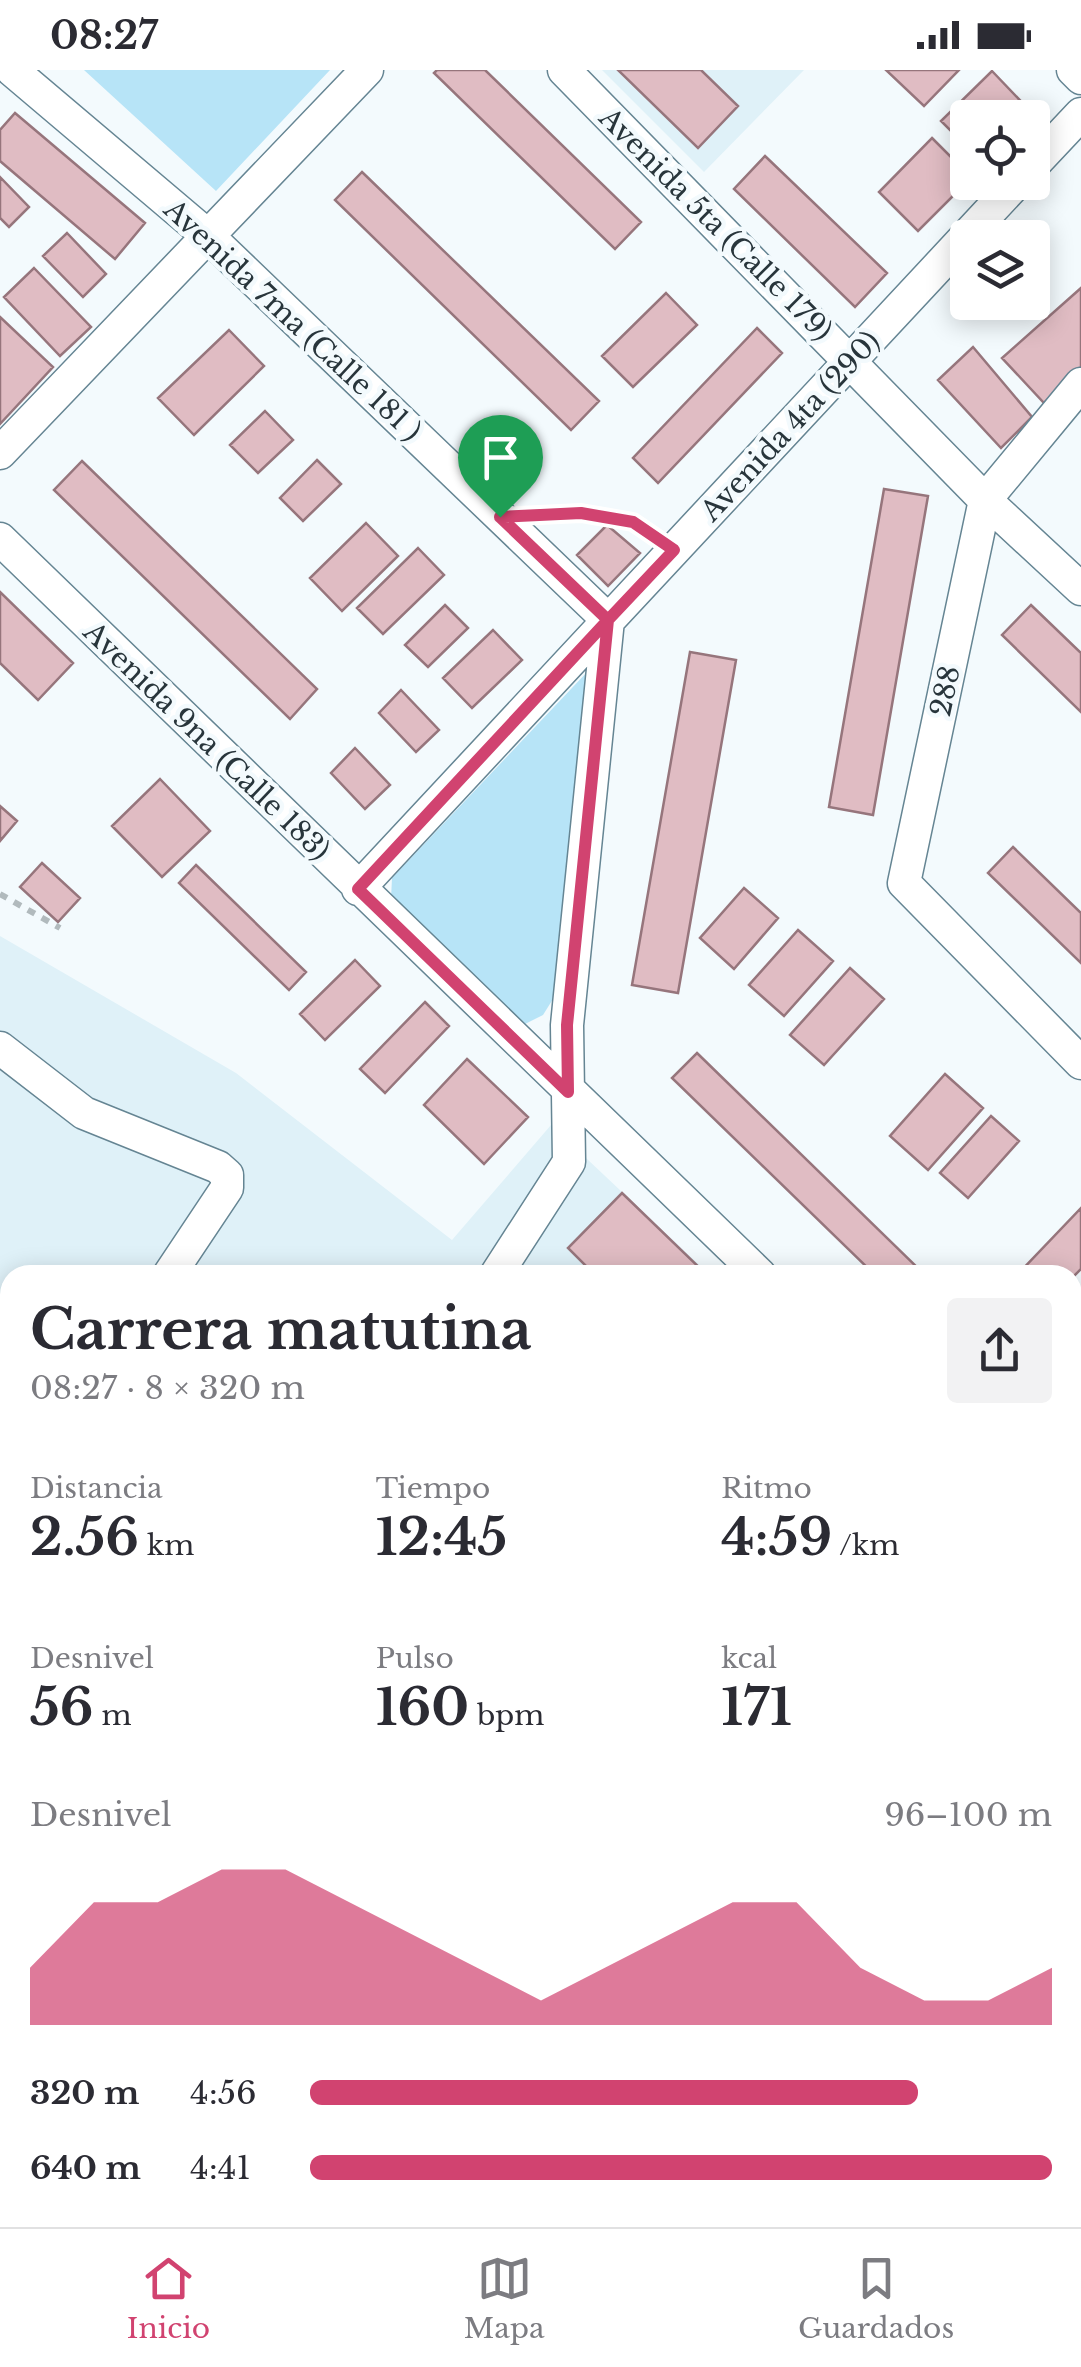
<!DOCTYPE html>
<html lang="es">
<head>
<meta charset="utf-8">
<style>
  body { margin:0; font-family:"Libre Baskerville",serif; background:#f2f2f3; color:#2b2b33; height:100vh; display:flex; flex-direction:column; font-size:38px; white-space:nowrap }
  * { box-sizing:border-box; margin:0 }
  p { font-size:32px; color:#7c7c81 }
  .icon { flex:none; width:55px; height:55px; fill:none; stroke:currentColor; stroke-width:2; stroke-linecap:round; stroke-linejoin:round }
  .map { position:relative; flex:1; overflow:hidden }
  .details { position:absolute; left:0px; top:1195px; width:1082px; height:962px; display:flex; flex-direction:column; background:#fff; border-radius:30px 30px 0 0; box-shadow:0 5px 25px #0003 }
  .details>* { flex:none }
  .fabs { position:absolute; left:950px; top:30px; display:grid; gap:20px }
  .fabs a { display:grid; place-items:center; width:100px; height:100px; border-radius:10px; background:#fff; box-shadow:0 5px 25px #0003; font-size:50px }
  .pin { position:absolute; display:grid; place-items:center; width:85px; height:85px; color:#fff; margin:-102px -42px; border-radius:50% 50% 50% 0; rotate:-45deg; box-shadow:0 0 10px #0007 }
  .pin .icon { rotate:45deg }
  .round { display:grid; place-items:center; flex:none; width:105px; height:105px; border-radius:10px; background:#f2f2f3 }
  .headline { display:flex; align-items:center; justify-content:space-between; height:170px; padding:0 30px }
  h1 { font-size:55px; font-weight:700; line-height:75px }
  .figures { display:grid; grid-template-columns:repeat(3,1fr); gap:15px; height:170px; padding:10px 30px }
  .figures div { display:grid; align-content:center }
  .figures b { font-size:50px; font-weight:700 }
  .figures small { font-size:28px; font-weight:400 }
  .figures p { font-size:28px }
  .chart { height:280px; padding:20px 30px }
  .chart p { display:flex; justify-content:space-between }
  .chart svg { width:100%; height:180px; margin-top:10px; fill:#d14370; opacity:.7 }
  ul { padding:0 30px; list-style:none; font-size:32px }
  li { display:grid; grid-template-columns:160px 120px 1fr; align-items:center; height:75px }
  li i { height:25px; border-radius:12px; background:#d14370 }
  .status { display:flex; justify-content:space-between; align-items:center; height:70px; padding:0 50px; background:#fff; direction:ltr }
  .status svg { height:28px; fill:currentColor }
  .tabs { display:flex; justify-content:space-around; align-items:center; height:140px; border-top:2px solid #e1e1e2; background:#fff; font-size:28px; color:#7c7c81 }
  .tabs a { display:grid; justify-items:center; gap:5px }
  .tabs .on { color:#d14370 }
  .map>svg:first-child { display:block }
  .built { fill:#dff1f8 }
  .green { fill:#b7e4f7 }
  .building { fill:#e0bcc3; stroke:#96757c; stroke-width:2.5 }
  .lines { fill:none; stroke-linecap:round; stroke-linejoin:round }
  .minor-casing { stroke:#658593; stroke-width:35 }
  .path { stroke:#b1babd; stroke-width:6; stroke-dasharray:8 8; stroke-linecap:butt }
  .minor { stroke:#fff; stroke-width:32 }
  .rail { stroke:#566167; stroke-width:8; stroke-dasharray:15 8; stroke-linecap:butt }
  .route-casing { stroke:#fff; stroke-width:20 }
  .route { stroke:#d14370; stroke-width:12 }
  .labels { text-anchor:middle; stroke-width:9; stroke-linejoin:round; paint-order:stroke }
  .street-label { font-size:28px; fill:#28353b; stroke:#f3fafd }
</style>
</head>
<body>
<div class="status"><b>08:27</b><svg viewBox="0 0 49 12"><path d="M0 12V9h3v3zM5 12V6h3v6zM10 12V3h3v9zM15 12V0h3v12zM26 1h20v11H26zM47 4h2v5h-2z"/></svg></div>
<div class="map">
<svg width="1081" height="2157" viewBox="0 0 1081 2157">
  <rect width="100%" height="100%" fill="#f3fafd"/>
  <!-- built -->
  <path class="built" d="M602,0h202l-100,102z
    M0,866l236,137 216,167 99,-115 159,150h-700v559l-10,-13z
    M1077,1740l4,5v412h-765l-8,-9h764l1,-405z"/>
  <!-- green -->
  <path class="green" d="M84,0h246l-114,121z
    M589,600l-36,329 -10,16 -18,9 -14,-4 -120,-121 1,-21z"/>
  <!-- building -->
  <path class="building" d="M437,0h48l156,152 -26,27 -181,-176z
    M618,0h83l37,36 -40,42z
    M886,0h73l-35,36z
    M992,1l41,43 -65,4v30l-27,-27z
    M15,43l130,110 -30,36 -115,-98v-31z
    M932,68l36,36v7l-50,50 -39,-39z
    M765,86l122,117 -32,34 -121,-118z
    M362,102l237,229 -28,29 -236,-230z
    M0,107l29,30 -20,20 -9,-9z
    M67,163l39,41 -23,23 -40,-41z
    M34,198l57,59 -31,29 -56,-59z
    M1081,218v81l-37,34 -42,-45z
    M666,223l31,32 -64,62 -31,-31z
    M0,247l53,50 -53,57z
    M757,258l25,25 -124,130 -25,-25z
    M229,260l35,36 -70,69 -36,-37z
    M973,277l59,70 -31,31 -63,-68z
    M265,341l28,29 -35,33 -28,-28z
    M317,390l24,24 -38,37 -23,-23z
    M82,391l235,228 -27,30 -236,-229z
    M884,419l44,7 -55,319 -44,-8z
    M366,453l32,33 -56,55 -32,-33z
    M607,455l33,28 -32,33 -31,-31z
    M418,478l26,27 -61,59 -26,-26z
    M0,522l73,71 -35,37 -38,-37z
    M445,535l23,23 -40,39 -23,-22z
    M1031,535l50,48v59l-79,-77z
    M493,560l29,30 -50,48 -29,-30z
    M690,582l46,8 -58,333 -46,-8z
    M401,620l38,40 -23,22 -37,-39z
    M355,678l35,37 -25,24 -34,-36z
    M160,709l50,52 -48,46 -50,-51z
    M0,736l17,15 -17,20z
    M1013,777l68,66v50l-93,-90z
    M42,793l38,35 -22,24 -38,-35z
    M196,795l110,107 -17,18 -110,-107z
    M744,818l34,30 -44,51 -34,-31z
    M798,860l35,31 -49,55 -35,-31z
    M355,890l25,26 -55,54 -25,-26z
    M850,898l34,31 -60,66 -34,-30z
    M425,932l24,24 -64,67 -25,-24z
    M697,983l228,222h-50l-203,-197z
    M467,989l61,58 -44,47 -60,-59z
    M945,1004l38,34 -55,62 -38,-34z
    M991,1046l28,25 -51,57 -28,-25z
    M622,1123l85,82h-112l-27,-27z
    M1081,1138v61l-9,9 -55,-3z
    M1081,1359v41l-9,-8v-24z
    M1072,1569l9,10v38l-9,7z"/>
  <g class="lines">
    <!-- minor casing -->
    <g class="minor-casing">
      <path id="minor" d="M12,0l196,166 400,384 -41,405 2,137 -73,113
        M564,0l421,430 96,89
        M1073,0l8,8
        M1032,96l49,-52
        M1081,314l-96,116 -81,383 177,180
        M0,383l367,-383
        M0,469l760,736
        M358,819l659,-707
        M0,978l84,65 134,54 9,8v13l-58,87
        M1072,1292l9,-9
        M1072,1511l9,9
        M0,1711l10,11
        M1072,2056l9,2
        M377,2148l8,9
        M922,2157l12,-9"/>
    </g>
    <!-- path -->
    <path class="path" d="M542,445c37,-2 77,-3 108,18
      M0,824l60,34"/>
    <!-- minor -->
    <use href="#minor" class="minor"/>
    <!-- rail -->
    <path class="rail" d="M0,1823l10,12
      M0,1916l10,13
      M182,2148l7,9
      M270,2148l7,9"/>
  </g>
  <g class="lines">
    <!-- route casing -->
    <g class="route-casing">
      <path id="route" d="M500,447l108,103 -250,269 210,203 -1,-67 41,-405 66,-70 -41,-28 -52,-9 -81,4"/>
    </g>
    <!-- route -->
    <use href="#route" class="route"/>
  </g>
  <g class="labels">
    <!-- street labels -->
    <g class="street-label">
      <text transform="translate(716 154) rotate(45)" y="10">Avenida 5ta (Calle 179)</text>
      <text transform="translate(293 250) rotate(43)" y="10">Avenida 7ma (Calle 181 )</text>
      <text transform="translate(790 356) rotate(-47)" y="10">Avenida 4ta (290)</text>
      <text transform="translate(945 621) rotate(-78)" y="10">288</text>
      <text transform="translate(207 671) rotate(44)" y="10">Avenida 9na (Calle 183)</text>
    </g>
  </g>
</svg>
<div class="fabs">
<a><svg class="icon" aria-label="locate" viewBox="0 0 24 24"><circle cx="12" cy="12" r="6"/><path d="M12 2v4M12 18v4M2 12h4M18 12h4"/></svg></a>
<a><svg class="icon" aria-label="layers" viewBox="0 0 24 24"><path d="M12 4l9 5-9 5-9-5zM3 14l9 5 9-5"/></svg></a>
</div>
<div class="pin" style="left:500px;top:447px;background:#1e9e55"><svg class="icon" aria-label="arrive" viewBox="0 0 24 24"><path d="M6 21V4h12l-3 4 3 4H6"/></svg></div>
<section class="details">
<div class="headline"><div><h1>Carrera matutina</h1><p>08:27 · 8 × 320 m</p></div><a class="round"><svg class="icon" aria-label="share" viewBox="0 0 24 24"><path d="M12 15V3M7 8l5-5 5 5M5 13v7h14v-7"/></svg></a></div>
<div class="figures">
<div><p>Distancia</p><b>2.56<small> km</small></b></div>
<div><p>Tiempo</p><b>12:45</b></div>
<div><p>Ritmo</p><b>4:59<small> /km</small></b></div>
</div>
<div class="figures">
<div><p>Desnivel</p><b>56<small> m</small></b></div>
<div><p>Pulso</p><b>160<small> bpm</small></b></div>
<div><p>kcal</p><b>171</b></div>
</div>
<div class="chart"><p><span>Desnivel</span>96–100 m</p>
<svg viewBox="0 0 160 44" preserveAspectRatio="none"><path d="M0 44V30L10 14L20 14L30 6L40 6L50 14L60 22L70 30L80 38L90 30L100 22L110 14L120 14L130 30L140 38L150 38L160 30V44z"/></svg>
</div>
<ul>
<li><b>320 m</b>4:56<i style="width:82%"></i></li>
<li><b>640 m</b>4:41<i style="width:100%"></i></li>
</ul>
</section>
</div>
<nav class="tabs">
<a class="on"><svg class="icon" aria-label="home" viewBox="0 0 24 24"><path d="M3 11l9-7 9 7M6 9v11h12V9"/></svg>Inicio</a>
<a><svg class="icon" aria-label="map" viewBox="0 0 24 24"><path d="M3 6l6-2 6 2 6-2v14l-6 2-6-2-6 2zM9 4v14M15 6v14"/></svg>Mapa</a>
<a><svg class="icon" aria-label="saved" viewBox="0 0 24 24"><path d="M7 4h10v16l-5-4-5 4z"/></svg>Guardados</a>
</nav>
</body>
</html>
